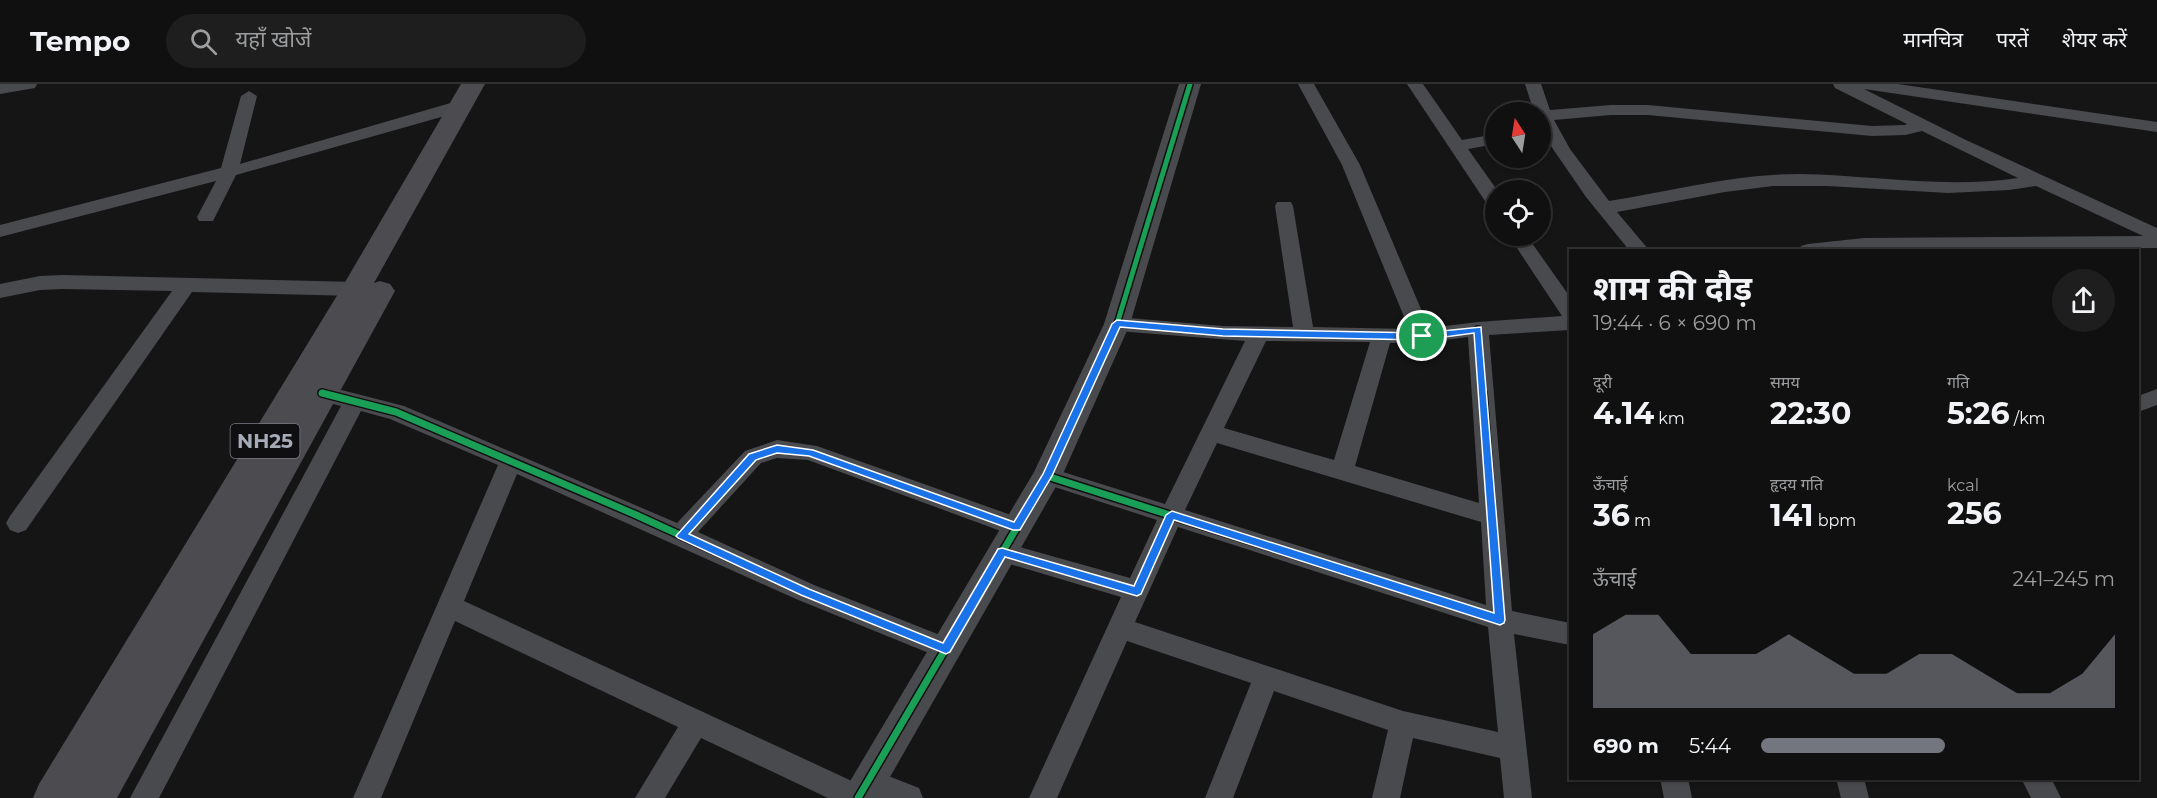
<!DOCTYPE html>
<html lang="hi">
<head>
<meta charset="utf-8">
<style>
  body { margin:0; font-family:Montserrat,"Noto Sans Devanagari",sans-serif; background:#1e1e1e; color:#f1f3f6; height:100vh; display:flex; flex-direction:column; font-size:22px; white-space:nowrap }
  * { box-sizing:border-box; margin:0 }
  p { font-size:20px; color:#9c9d9f }
  .icon { flex:none; width:33px; height:33px; fill:none; stroke:currentColor; stroke-width:2; stroke-linecap:round; stroke-linejoin:round }
  .map { position:relative; flex:1; overflow:hidden }
  .details { position:absolute; left:1569px; top:165px; width:570px; height:531px; display:flex; flex-direction:column; background:#101010; border-radius:0px; box-shadow:0 2px 4px #0004,0 0 0 2px #303030 }
  .details>* { flex:none }
  .needle { width:39px; rotate:348deg }
  .controls { position:absolute; left:1485px; top:18px; display:grid; gap:12px }
  .controls a { display:grid; place-items:center; width:66px; height:66px; border-radius:50%; background:#101010; box-shadow:0 2px 4px #0004,0 0 0 2px #303030; font-size:30px }
  .pin { position:absolute; display:grid; place-items:center; width:51px; height:51px; color:#fff; margin:-26px; border:3px solid #fff; border-radius:50%; box-shadow:0 2px 6px #0007 }
  .round { display:grid; place-items:center; flex:none; width:63px; height:63px; border-radius:32px; background:#1e1e1e }
  .head { display:flex; align-items:center; justify-content:space-between; height:102px; padding:0 24px }
  h1 { font-size:33px; font-weight:700; line-height:45px }
  .figures { display:grid; grid-template-columns:repeat(3,1fr); gap:9px; height:102px; padding:6px 24px }
  .figures div { display:grid; align-content:center }
  .figures b { font-size:30px; font-weight:700 }
  .figures small { font-size:16px; font-weight:400 }
  .figures p { font-size:16px }
  .chart { height:168px; padding:12px 24px }
  .chart p { display:flex; justify-content:space-between }
  .chart svg { width:100%; height:108px; margin-top:6px; fill:#73767e; opacity:.7 }
  ul { padding:0 24px; list-style:none; font-size:20px }
  li { display:grid; grid-template-columns:96px 72px 1fr; align-items:center; height:45px }
  li i { height:15px; border-radius:8px; background:#73767e }
  header { display:flex; align-items:center; gap:36px; box-sizing:border-box; height:84px; padding:0 30px; background:#101010; border-bottom:2px solid #303030 }
  header strong { font-size:28px }
  nav { display:flex; gap:33px; margin-inline-start:auto; font-size:21px }
  .search { width:420px; height:54px; background:#1e1e1e; display:flex; align-items:center; gap:15px; box-sizing:border-box; padding:0 21px; border-radius:33px; color:#9c9d9f; font-size:22px }
  .map>svg:first-child { display:block }
  .lines { fill:none; stroke-linecap:round; stroke-linejoin:round }
  .minor { fill:#494a4e; fill-rule:evenodd }
  .tertiary { fill:#494a4e; fill-rule:evenodd }
  .trunk { fill:#4c4c50; fill-rule:evenodd }
  .cycleway-far1-casing { stroke:#0f0f11; stroke-width:8 }
  .cycleway-casing { stroke:#0f0f11; stroke-width:10 }
  .cycleway-far1 { stroke:#1a9f57; stroke-width:5 }
  .cycleway { stroke:#1a9f57; stroke-width:7 }
  .route { fill:#1a73e8; stroke:#fff; stroke-width:1.5; fill-rule:evenodd }
  .labels { text-anchor:middle; stroke-width:5; stroke-linejoin:round; paint-order:stroke }
  .shield { fill:#0f0f11; stroke:#787c85; stroke-width:1.5 }
  .shield-label { font-size:20px; font-weight:bold; fill:#a5abb7 }
</style>
</head>
<body>
<header>
<strong>Tempo</strong>
<div class="search"><svg class="icon" aria-label="search" viewBox="0 0 24 24"><circle cx="10" cy="10" r="6"/><path d="M15 15l6 6"/></svg>यहाँ खोजें</div>
<nav><a>मानचित्र</a><a>परतें</a><a>शेयर करें</a></nav>
</header>
<div class="map">
<svg width="2157" height="714" viewBox="0 0 2157 714">
  <rect width="100%" height="100%" fill="#151515"/>
  <g class="lines">
    <!-- minor -->
    <path class="minor" d="M0,0h37l-2,4 -35,6z
      M1298,0h16l46,81 69,163 49,-6 84,-6 -53,-80h18l43,61v33l-81,5 23,276 58,12v22l-56,-11 18,164h-28l-4,-40 -87,-20 -13,60h-28l16,-68 -114,-39 -41,107h-28l46,-115 -124,-42 -70,157h-28l92,-201 -128,-38 -3,-7 3,-7 9,-3 128,36 27,-58 -118,-38 -4,-6 4,-6 8,-3 118,37 80,-163 -128,-10 -7,-2 -3,-5 3,-5 7,-2 106,9 70,1 -18,-121 2,-4h14l2,4 20,121 96,2 -67,-164zM1468,253l11,166 -124,-37 35,-123h32zM1266,257l104,1 -36,118 -110,-32zM1217,359l264,79 5,83 -301,-95zM1178,443l310,100 10,105 -95,-21 -268,-89z
      M1407,0h16l39,56 34,-6v10l-28,5 29,41 -1,19 -7,-2z
      M1525,0h16l9,26 61,-5h37l224,21 33,-1 2,-1 -72,-36 -2,-4h65l259,38v10l-293,-43 102,51 191,88v20l-358,2 2,-4 7,-2 56,-6 279,-2 -107,-50 -27,4 -61,3 -121,-7h-54l-48,6 -108,20 32,38h-20l-43,-53 -33,-48 -13,-21v-16h-6zM1611,31h37l224,21 33,-1 17,-4 96,47c-73,11 -147,-3 -219,-4 -64,0 -128,17 -190,27l-39,-52 -16,-29z
      M249,7l8,5 -17,68 214,-62h12l2,4 -2,4 -230,65 -23,46h-14l-2,-4 19,-36 -216,56v-12l221,-57 20,-72z
      M63,191l293,7 7,2 3,5 -3,5 -7,2 -164,-4 -166,238 -8,3 -8,-3 -4,-7 4,-7 162,-225 -109,-2 -23,1 -40,8v-14l40,-8z
      M322,301l82,21 273,117 68,-72 32,-11 40,6 208,74 4,7 -4,7 -8,3 -209,-77 -31,-2 -16,5 -63,69 116,53 141,56 4,8 -4,8 -9,3 -150,-61 -279,-125 -53,127 390,181 4,-10 10,-4 51,20 4,10h-47l-5,-2 1,2h-44l-127,-60 -36,60h-30l43,-71 -223,-106 -74,177h-28l145,-333 -108,-46 -29,-8 -202,387h-29l211,-392 -27,-7 -3,-6 3,-6z
      M2157,305v16l-19,7v-16z
      M1660,694h28l4,20h-28z
      M1836,694h28l5,20h-28z
      M2021,694h30l10,20h-30z"/>
    <!-- tertiary -->
    <path class="tertiary" d="M1179,0h22l-71,240 -68,152 -184,322h-38l194,-326 70,-148z"/>
    <!-- trunk -->
    <path class="trunk" d="M461,0h24l-111,199 6,-2 10,3 5,7 -278,507h-84l6,-14 302,-495z"/>
    <!-- cycleway-far1 casing -->
    <g class="cycleway-far1-casing">
      <path id="cycleway-far1" d="M1478,245l5,65
        M322,309l4,1
        M1085,310l32,-70 73,-240"/>
    </g>
    <!-- cycleway casing -->
    <g class="cycleway-casing">
      <path id="cycleway" d="M322,309l74,19 238,102 171,78 141,57
        M1047,392l453,144 -17,-227
        M858,714l189,-322 38,-83"/>
    </g>
    <!-- cycleway-far1 -->
    <use href="#cycleway-far1" class="cycleway-far1"/>
    <!-- cycleway -->
    <use href="#cycleway" class="cycleway"/>
  </g>
  <!-- route -->
  <path class="route" d="M1117,236l106,9 199,4 59,-6 24,293 -1,3 -4,2 -326,-105 -33,74 -4,2 -132,-39 -55,95 -4,2 -145,-59 -123,-57 -2,-2 73,-82 28,-9 36,5 201,72 29,-48 69,-150zM1120,243l103,9 199,4 52,-7 20,280 -322,-102 -6,4 -32,71 -132,-38 -4,1 -55,94 -134,-54 -120,-55 67,-74 21,-7 32,3 204,74h7l32,-54z"/>
  <g class="labels">
    <!-- shield labels -->
    <rect class="shield" x="230.5" y="340" width="69" height="34" rx="4.5"/>
    <g class="shield-label">
      <text x="265" y="364">NH25</text>
    </g>
  </g>
</svg>
<div class="controls">
<a><svg class="needle" viewBox="-14 -14 28 28"><path d="M0-13l5 13h-10z" fill="#e53935"/><path d="M0 13l5-13h-10z" fill="#9c9d9f"/></svg></a>
<a><svg class="icon" aria-label="locate" viewBox="0 0 24 24"><circle cx="12" cy="12" r="6"/><path d="M12 2v4M12 18v4M2 12h4M18 12h4"/></svg></a>
</div>
<div class="pin" style="left:1422px;top:252px;background:#1e9e55"><svg class="icon" aria-label="arrive" viewBox="0 0 24 24"><path d="M6 21V4h12l-3 4 3 4H6"/></svg></div>
<section class="details">
<div class="head"><div><h1>शाम की दौड़</h1><p>19:44 · 6 × 690 m</p></div><a class="round"><svg class="icon" aria-label="share" viewBox="0 0 24 24"><path d="M12 15V3M7 8l5-5 5 5M5 13v7h14v-7"/></svg></a></div>
<div class="figures">
<div><p>दूरी</p><b>4.14<small> km</small></b></div>
<div><p>समय</p><b>22:30</b></div>
<div><p>गति</p><b>5:26<small> /km</small></b></div>
</div>
<div class="figures">
<div><p>ऊँचाई</p><b>36<small> m</small></b></div>
<div><p>हृदय गति</p><b>141<small> bpm</small></b></div>
<div><p>kcal</p><b>256</b></div>
</div>
<div class="chart"><p><span>ऊँचाई</span>241–245 m</p>
<svg viewBox="0 0 160 44" preserveAspectRatio="none"><path d="M0 44V14L10 6L20 6L30 22L40 22L50 22L60 14L70 22L80 30L90 30L100 22L110 22L120 30L130 38L140 38L150 30L160 14V44z"/></svg>
</div>
<ul>
<li><b>690 m</b>5:44<i style="width:52%"></i></li>
</ul>
</section>
</div>
</body>
</html>
